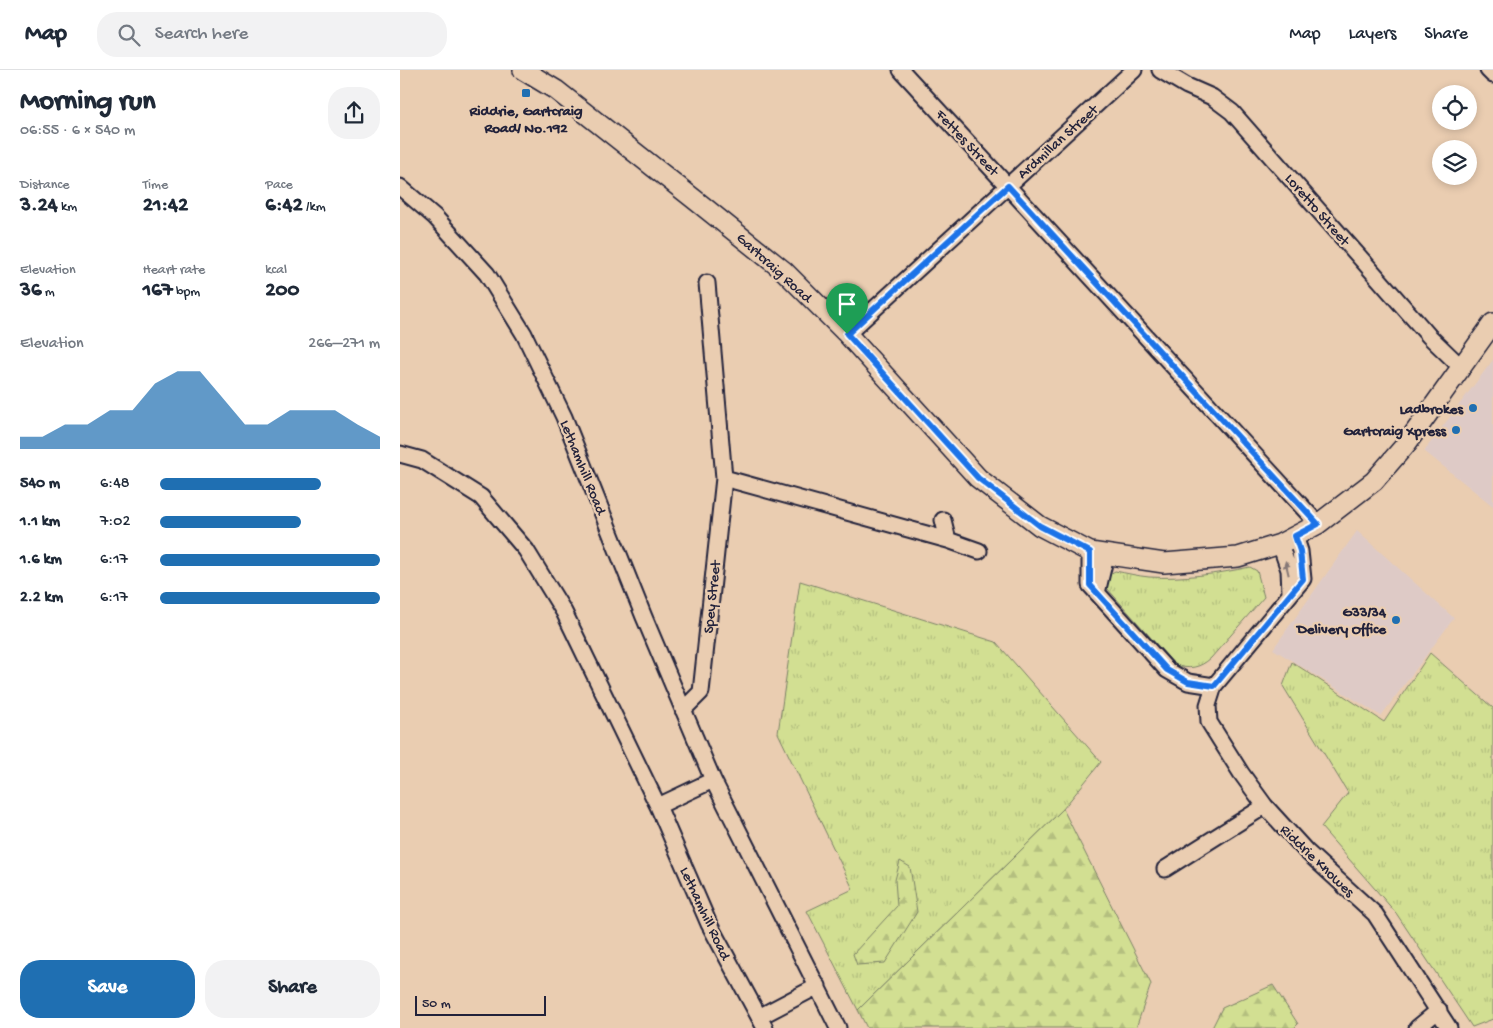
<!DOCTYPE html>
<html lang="en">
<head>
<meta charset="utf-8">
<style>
  body { margin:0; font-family:"Gochi Hand",sans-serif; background:#f2f2f3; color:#1f2937; height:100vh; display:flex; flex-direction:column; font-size:19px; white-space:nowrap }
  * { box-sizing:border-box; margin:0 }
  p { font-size:16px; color:#747a83 }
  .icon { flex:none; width:28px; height:28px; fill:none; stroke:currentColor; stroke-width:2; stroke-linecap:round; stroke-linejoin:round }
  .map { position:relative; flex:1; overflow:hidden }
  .side { display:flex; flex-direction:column; background:#fff; width:400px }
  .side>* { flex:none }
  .buttons { position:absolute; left:1032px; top:15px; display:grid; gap:10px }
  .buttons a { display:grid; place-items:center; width:45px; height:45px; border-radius:50%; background:#fff; box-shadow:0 2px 8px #0003; font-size:25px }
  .scale { position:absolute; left:15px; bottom:12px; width:131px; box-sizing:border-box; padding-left:5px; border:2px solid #22223b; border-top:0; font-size:14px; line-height:18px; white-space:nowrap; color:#22223b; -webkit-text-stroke:4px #eacdb1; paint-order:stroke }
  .pin { position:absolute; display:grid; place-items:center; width:42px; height:42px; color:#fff; margin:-51px -21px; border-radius:50% 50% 50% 0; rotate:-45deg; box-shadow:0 0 5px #0007 }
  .pin .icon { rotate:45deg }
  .round { display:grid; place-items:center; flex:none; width:52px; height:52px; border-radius:20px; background:#f2f2f3 }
  .summary { display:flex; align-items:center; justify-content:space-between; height:85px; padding:0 20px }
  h1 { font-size:28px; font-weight:700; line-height:38px }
  .figures { display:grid; grid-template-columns:repeat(3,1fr); gap:8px; height:85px; padding:5px 20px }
  .figures div { display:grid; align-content:center }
  .figures b { font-size:21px; font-weight:700 }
  .figures small { font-size:14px; font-weight:400 }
  .figures p { font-size:14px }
  .chart { height:140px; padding:10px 20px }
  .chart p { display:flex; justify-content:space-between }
  .chart svg { width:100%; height:90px; margin-top:5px; fill:#1f6fb2; opacity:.7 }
  .button { display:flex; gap:10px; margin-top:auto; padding:10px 20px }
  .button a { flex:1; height:58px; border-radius:20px; background:#1f6fb2; color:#fff; font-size:20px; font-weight:700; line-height:58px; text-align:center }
  .button a+a { background:#f2f2f3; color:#1f2937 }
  ul { padding:0 20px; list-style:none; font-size:16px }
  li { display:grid; grid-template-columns:80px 60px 1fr; align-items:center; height:38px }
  li i { height:12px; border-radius:6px; background:#1f6fb2 }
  header { display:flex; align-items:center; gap:30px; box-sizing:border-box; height:70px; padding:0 25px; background:#fff; border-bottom:1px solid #e0e1e3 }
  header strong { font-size:24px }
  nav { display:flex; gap:28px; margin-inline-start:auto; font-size:18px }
  .search { width:350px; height:45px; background:#f2f2f3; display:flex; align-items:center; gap:12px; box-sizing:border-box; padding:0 18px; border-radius:20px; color:#747a83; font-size:19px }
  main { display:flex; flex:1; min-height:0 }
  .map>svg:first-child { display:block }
  .built { fill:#decac6 }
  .grass { fill:url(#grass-tufts); stroke:#7a8066 }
  .forest { fill:url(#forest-firs); stroke:#7a8066 }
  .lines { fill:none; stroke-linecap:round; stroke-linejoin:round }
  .minor-casing { stroke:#22223b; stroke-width:19 }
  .tertiary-casing { stroke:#22223b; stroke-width:22 }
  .minor { stroke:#eacdb1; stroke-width:15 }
  .tertiary { stroke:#eacdb1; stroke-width:19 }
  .oneway { fill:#867876 }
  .route-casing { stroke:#fff; stroke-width:10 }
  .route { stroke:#1a73e8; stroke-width:6 }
  .poi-dot { fill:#1f6fb2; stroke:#eacdb1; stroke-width:2 }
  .labels { text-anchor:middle; stroke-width:4.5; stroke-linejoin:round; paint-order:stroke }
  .poi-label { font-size:15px; font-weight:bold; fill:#22223b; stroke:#eacdb1; text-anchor:end }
  .street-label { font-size:15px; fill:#22223b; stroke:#eacdb1 }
</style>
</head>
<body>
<header>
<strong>Map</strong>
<div class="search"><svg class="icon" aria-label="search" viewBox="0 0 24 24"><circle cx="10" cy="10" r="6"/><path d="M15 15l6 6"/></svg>Search here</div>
<nav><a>Map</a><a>Layers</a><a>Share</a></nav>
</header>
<main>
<section class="side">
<div class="summary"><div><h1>Morning run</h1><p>06:55 · 6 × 540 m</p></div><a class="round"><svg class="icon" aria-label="share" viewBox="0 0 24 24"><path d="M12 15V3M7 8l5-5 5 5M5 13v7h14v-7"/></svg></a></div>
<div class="figures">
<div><p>Distance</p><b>3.24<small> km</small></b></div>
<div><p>Time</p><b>21:42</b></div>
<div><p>Pace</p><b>6:42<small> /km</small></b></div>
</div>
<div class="figures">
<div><p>Elevation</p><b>36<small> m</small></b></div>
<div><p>Heart rate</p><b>167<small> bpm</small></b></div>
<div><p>kcal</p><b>200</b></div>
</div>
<div class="chart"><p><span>Elevation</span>266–271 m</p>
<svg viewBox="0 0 160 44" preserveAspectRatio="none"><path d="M0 44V38L10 38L20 32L30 32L40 25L50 25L60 12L70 6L80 6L90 19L100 32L110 32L120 25L130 25L140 25L150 32L160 38V44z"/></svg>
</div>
<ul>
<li><b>540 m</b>6:48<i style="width:73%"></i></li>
<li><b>1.1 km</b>7:02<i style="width:64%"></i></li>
<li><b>1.6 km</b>6:17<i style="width:100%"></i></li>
<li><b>2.2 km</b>6:17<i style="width:100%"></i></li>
</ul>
<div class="button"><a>Save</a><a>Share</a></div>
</section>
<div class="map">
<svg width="1093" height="958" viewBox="0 0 1093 958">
  <defs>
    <pattern id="grass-tufts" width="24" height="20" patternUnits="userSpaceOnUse" patternTransform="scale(1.25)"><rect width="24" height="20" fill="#d2df92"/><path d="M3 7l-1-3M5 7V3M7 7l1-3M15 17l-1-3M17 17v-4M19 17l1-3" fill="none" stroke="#b4bf7f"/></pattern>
    <pattern id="forest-firs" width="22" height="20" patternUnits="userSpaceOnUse" patternTransform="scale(1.25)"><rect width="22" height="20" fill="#d2df92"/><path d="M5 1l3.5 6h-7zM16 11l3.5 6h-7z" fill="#b4bf7f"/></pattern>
  </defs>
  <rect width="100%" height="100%" fill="#eacdb1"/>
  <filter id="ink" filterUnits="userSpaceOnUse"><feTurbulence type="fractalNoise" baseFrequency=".02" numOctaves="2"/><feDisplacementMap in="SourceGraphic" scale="10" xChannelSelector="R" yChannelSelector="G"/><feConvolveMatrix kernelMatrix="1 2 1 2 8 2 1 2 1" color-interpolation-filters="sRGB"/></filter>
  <g filter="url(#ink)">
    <!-- built -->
    <path class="built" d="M1093,290v146l-69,-55z
      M957,461l97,87 -73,98 -108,-67z"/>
    <!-- grass -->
    <path class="grass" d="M850,497l7,4 7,26 -53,61c-11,10 -22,12 -36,7l-69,-78 2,-12 7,-4c11,2 23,5 34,6 34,2 68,-3 101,-10z
      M400,511l196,61 105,120 -38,47 -205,201 -51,-99 46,-22 -75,-156z
      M1030,583l63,55v311l-21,8 -76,-114 -75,-86 27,-34 -65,-107 9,-24 92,60z"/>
    <!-- forest -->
    <path class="forest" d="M663,739l88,175 -15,44h-269l-9,-18z
      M500,791l10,6 7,45 -32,51 -28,2 -4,-11 44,-48 -2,-26z
      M873,915l25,39 -4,4h-82l10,-20z"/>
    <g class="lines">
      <!-- minor casing -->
      <g class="minor-casing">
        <path id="minor" d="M501,0l417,454
          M760,0l27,16 25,11 20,15 197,224 32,31
          M1088,0l5,5
          M0,117l35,30 52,57 37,60 40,83 80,200 69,163 125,248
          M447,264l287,-264
          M0,384l22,6 59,37 45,53 38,62 94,194 51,118 56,104
          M324,408l224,62 -5,-20
          M895,466l5,15 3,28 -89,107 -6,19 1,17 32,51 24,33 41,45 69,63 74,114
          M548,470l31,11
          M880,474l9,26 1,23
          M690,482v33l77,85 21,12 26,4
          M697,523l9,-38
          M283,640l18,-18 23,-214 -17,-195
          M258,736l55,-26
          M765,799l100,-63
          M359,947l59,-31
          M1017,958l22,-18"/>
      </g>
      <!-- tertiary casing -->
      <g class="tertiary-casing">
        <path id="tertiary" d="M123,0l33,20 138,109 90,72 63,63 131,144 62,48 50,26 74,11 74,-6 42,-13 38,-20 56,-43 33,-38 86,-120"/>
      </g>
      <!-- minor -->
      <use href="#minor" class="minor"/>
      <!-- tertiary -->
      <use href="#tertiary" class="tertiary"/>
    </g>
    <!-- one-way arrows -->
    <defs><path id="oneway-solid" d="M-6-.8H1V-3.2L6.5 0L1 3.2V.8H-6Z" transform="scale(1.25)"/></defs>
    <use class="oneway" href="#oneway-solid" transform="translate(887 498) rotate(-103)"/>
  </g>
  <g class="lines" filter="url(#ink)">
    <!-- route casing -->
    <g class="route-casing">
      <path id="route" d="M608,116l310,338 -23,12 5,15 3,28 -89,107 -26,-4 -21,-12 -77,-85v-33l-50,-26 -62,-48 -131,-144z"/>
    </g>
    <!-- route -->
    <use href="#route" class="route"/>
  </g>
  <!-- markers -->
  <g class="poi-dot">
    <rect x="121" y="18" width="10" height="10" rx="2.5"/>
    <circle cx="1073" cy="338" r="5"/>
    <circle cx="1056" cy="360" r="5"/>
    <circle cx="996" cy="550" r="5"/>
  </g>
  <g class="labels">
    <!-- poi labels -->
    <g class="poi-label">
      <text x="126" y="45" text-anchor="middle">Riddrie, Gartcraig<tspan x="126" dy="17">Road/ No.192</tspan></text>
      <text x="1063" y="343">Ladbrokes</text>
      <text x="1046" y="365">Gartcraig Xpress</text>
      <text x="986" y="546">G33/34<tspan x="986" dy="17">Delivery Office</tspan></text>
    </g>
    <!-- street labels -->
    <g class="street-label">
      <text transform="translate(657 71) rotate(-42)" y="5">Ardmillan Street</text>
      <text transform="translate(568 72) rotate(47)" y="5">Fettes Street</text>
      <text transform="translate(918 139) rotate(49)" y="5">Loretto Street</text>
      <text transform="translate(375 197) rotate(42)" y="5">Gartcraig Road</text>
      <text transform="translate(184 397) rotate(68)" y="5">Lethamhill Road</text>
      <text transform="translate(311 527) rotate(-84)" y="5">Spey Street</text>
      <text transform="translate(918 790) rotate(44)" y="5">Riddrie Knowes</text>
      <text transform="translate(306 843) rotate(65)" y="5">Lethamhill Road</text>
    </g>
  </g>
</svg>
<div class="buttons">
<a><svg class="icon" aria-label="locate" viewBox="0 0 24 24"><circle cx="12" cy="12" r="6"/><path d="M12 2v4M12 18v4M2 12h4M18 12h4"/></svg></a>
<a><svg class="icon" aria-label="layers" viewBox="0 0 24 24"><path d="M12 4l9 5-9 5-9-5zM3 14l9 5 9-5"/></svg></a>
</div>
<div class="scale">50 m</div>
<div class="pin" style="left:447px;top:264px;background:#1e9e55"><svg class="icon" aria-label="arrive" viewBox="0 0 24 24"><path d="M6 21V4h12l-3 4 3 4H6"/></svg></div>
</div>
</main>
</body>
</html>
